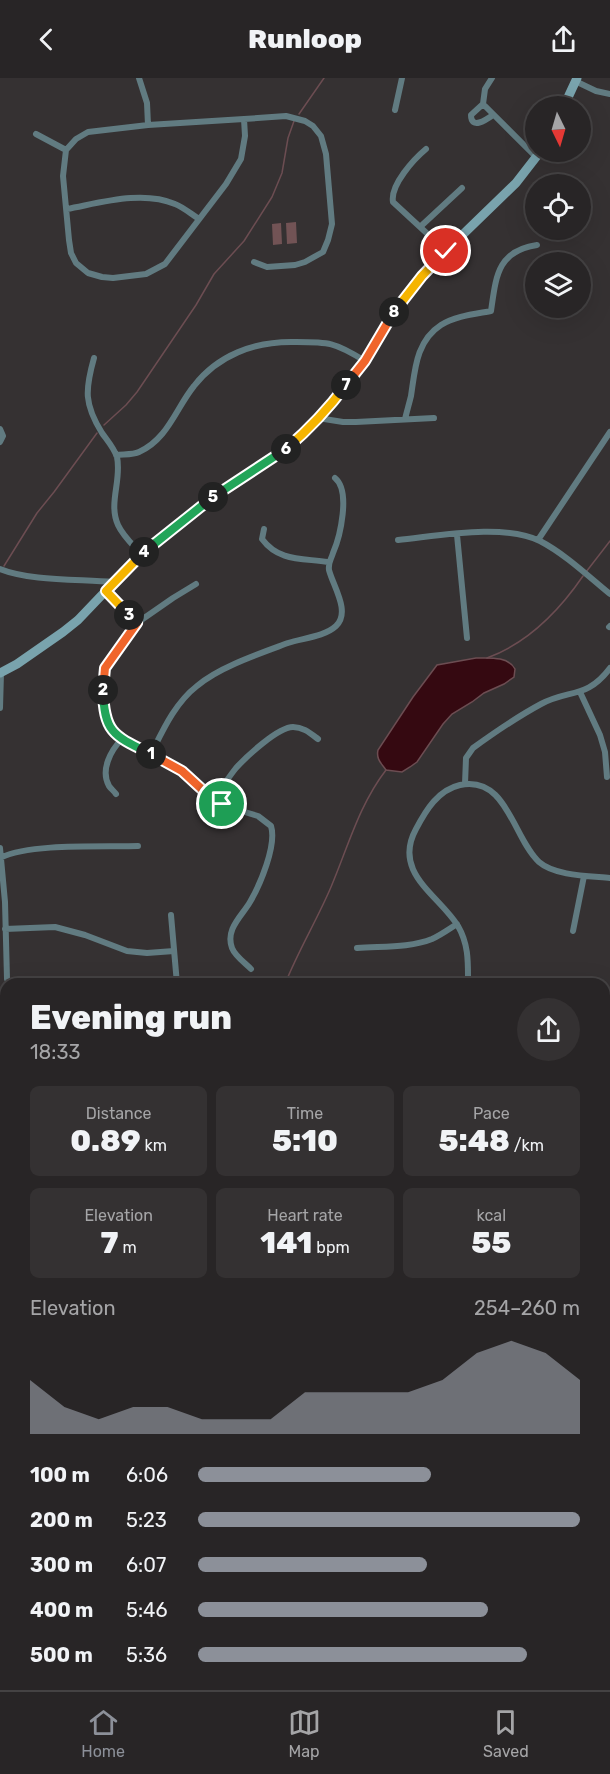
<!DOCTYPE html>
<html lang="en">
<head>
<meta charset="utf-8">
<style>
  body { margin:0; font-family:Rubik,sans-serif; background:#343132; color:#f1f3f6; height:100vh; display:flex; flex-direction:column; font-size:22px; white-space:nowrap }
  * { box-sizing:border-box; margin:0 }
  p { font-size:20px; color:#a5a5a7 }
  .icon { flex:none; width:33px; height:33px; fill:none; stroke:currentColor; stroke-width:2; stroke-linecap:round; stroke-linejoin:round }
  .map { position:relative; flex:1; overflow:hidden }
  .sheet { position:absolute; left:0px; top:900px; width:610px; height:712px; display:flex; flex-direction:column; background:#282526; border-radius:18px 18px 0 0; box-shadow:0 6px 24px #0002,0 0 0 2px #444243 }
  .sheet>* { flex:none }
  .needle { width:39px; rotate:175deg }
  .buttons { position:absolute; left:525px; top:18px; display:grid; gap:12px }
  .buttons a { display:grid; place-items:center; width:66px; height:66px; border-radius:50%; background:#282526; box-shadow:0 6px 24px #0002,0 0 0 2px #444243; font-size:30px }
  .pin { position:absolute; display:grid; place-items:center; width:51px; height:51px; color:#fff; margin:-26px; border:3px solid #fff; border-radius:50%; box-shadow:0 2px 6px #0007 }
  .km { position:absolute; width:30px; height:30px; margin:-15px; border-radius:50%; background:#222; color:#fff; font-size:16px; line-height:30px; text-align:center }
  .round { display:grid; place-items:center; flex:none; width:63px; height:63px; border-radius:32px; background:#343132 }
  .overview { display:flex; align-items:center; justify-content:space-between; height:102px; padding:0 30px }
  h1 { font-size:33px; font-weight:800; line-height:45px }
  .figures { display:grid; grid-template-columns:repeat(3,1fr); gap:9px; height:102px; padding:6px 30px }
  .figures div { display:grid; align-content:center; border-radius:9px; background:#343132; text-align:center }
  .figures b { font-size:30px; font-weight:800 }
  .figures small { font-size:16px; font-weight:400 }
  .figures p { font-size:16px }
  .chart { height:168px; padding:12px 30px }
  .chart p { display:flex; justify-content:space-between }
  .chart svg { width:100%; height:108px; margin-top:6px; fill:#8c9099; opacity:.7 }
  ul { padding:0 30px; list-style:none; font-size:20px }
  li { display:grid; grid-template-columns:96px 72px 1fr; align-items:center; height:45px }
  li i { height:15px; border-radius:8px; background:#8c9099 }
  header { display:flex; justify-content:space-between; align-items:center; height:78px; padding:0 30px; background:#282526; font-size:27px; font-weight:800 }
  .tab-bar { display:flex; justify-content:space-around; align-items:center; height:84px; border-top:2px solid #444243; background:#282526; font-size:16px; color:#a5a5a7 }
  .tab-bar a { display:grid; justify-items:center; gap:3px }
  .tab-bar .current { color:#8c9099 }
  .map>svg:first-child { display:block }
  .green { fill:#725355 }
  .water { fill:#350911; stroke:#6c4d52; stroke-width:1.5 }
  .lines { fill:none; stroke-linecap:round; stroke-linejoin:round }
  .stream { stroke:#6c4d52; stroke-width:1.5 }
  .street { stroke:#617b81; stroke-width:6 }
  .secondary { stroke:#79a3ad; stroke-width:9 }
  .split-1-casing { stroke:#fff; stroke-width:12 }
  .split-2-casing { stroke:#fff; stroke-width:12 }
  .split-3-casing { stroke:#fff; stroke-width:12 }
  .split-4-casing { stroke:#fff; stroke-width:12 }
  .split-5-casing { stroke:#fff; stroke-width:12 }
  .split-6-casing { stroke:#fff; stroke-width:12 }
  .split-7-casing { stroke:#fff; stroke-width:12 }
  .split-8-casing { stroke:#fff; stroke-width:12 }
  .split-9-casing { stroke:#fff; stroke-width:12 }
  .split-1 { stroke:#f0652b; stroke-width:8 }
  .split-2 { stroke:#22a559; stroke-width:8 }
  .split-3 { stroke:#f0652b; stroke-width:8 }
  .split-4 { stroke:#f5b400; stroke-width:8 }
  .split-5 { stroke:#22a559; stroke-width:8 }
  .split-6 { stroke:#22a559; stroke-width:8 }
  .split-7 { stroke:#f5b400; stroke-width:8 }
  .split-8 { stroke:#f0652b; stroke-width:8 }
  .split-9 { stroke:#f5b400; stroke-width:8 }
</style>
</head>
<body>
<header><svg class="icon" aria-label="back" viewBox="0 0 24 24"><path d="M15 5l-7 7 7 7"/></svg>Runloop<svg class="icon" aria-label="share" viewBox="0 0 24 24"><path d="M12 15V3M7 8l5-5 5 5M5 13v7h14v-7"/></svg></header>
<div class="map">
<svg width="610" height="1612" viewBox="0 0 610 1612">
  <rect width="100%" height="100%" fill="#353132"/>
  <!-- green -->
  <path class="green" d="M296,144l1,21 -10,1 -1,-21z
    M281,145l1,21 -9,1 -1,-21z"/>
  <!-- water -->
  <path class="water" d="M476,580c13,0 32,-2 39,11l-1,8 -10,7 -20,9 -12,9 -20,12 -9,10 -26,38 -7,5 -8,5 -16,-2c-5,-7 -10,-11 -8,-20l35,-53 24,-32z"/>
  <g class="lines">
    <!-- stream -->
    <path class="stream" d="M299,36l25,-36
      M104,347l22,-20 11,-13 59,-87 18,-31 30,-33 28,-44 10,-24 6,-35 6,-17
      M4,488l33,-53 17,-21 43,-59
      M586,494l24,-31
      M487,580c41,-15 72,-47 96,-82
      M285,906c13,-33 32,-64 46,-97 17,-40 28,-82 55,-117
      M0,1328l6,-8"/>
    <!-- street -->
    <path class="street" d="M139,0l8,25 1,22
      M492,0l-7,11 -2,15 53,53
      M575,3l21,10 14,3
      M483,26l-12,11c0,15 15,5 22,0
      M395,32l7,-32
      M244,41l1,17 -4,23 -15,25 -61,80 -19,10 -33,4 -11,-1 -14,-4 -12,-10 -5,-10 -2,-13 -6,-64 3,-26 10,-11 12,-7 60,-7 96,-6 42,-3 19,5 8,5 8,10 5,18 6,70 -4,16 -5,12 -18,10 -10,3 -28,2 -13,-5
      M36,56l30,16
      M426,71c-12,10 -36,36 -33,53l53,49
      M67,131c33,-6 75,-19 108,-5 8,3 16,10 24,15
      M420,149l42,-39
      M94,280c-9,32 -10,46 8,75 5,7 12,15 15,24 5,23 -9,46 1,68 5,11 15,20 23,29
      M318,340l25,4h13l78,-4
      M405,341c2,-8 4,-15 6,-23 4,-26 5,-55 30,-71 14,-9 34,-11 50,-14 5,-34 6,-60 46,-66
      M0,351l3,7 -3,6
      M116,377c7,-1 17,0 23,-3 29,-13 37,-44 55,-66 24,-31 60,-44 97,-44 37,0 42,-1 74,19
      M264,451l-2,10c17,23 41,19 66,23
      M457,457l10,103
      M398,462c40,-4 105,-17 142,1 25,13 48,35 70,53
      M538,462l72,-108
      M0,491c29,12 81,10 113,13
      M196,506l-23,14 -36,25 -27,37 -5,8 -2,10 2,38 6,13 15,13 42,20 14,9 32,28 24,11 20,6 13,10c6,19 -11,59 -21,76 -8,14 -25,27 -18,46 3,8 13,15 19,21
      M106,513l31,32
      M609,549l1,-1
      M580,614l20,43 5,17 2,25
      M0,630l1,-35
      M151,676c12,-24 24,-51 46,-68 22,-19 64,-33 91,-43 15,-5 36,-6 48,-17 15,-14 -3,-40 -7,-56 -1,-8 2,-10 4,-17 7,-16 18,-62 2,-75
      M465,706l1,-26 7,-10c22,-16 44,-31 68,-44 28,-15 46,-5 69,-36
      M116,716c-2,-3 -5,-5 -7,-8 -9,-16 2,-36 13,-47
      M214,721c7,-10 14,-21 22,-31 10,-11 42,-41 57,-41 10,0 17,6 25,12
      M0,770l5,54 2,77 3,5
      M0,780c30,-15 102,-11 138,-12
      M171,837l6,69
      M5,851l50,-2 30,8 42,16 20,2 27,-2
      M573,853l11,-55
      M357,870c24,-2 53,0 75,-9 9,-4 17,-10 25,-15
      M468,906c0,-21 1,-39 -10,-58 -19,-31 -66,-53 -42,-97 10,-19 22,-39 44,-44 47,-10 53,53 79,77 16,14 51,14 71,16
      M604,917l6,1
      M0,945h3
      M0,1144l6,-4
      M604,1162l6,-7
      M604,1177l6,3
      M0,1209l6,5
      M604,1352l6,-8
      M604,1363l6,4
      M0,1377l6,-10
      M0,1398l6,41 -6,12
      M604,1503l6,-6
      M0,1579l6,-10
      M136,1606l13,6
      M536,1606v6"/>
    <!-- secondary -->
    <path class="secondary" d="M564,28l13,-28
      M0,595l17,-9 46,-32 15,-12 63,-66 63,-51 82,-54 18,-16 28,-29 33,-43 21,-37 23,-33 43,-46 64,-62 24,-31
      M604,963l6,-9
      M81,1612l4,-6"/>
  </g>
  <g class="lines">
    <!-- split-1 casing -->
    <g class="split-1-casing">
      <path id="split-1" d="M151,676l31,17 24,22 16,11"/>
    </g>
    <!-- split-2 casing -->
    <g class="split-2-casing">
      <path id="split-2" d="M103,612c1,43 11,46 48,64"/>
    </g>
    <!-- split-3 casing -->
    <g class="split-3-casing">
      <path id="split-3" d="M103,612l2,-22 32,-45 -8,-8"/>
    </g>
    <!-- split-4 casing -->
    <g class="split-4-casing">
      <path id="split-4" d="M129,537l-23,-24 38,-39"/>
    </g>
    <!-- split-5 casing -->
    <g class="split-5-casing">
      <path id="split-5" d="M144,474l69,-55"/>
    </g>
    <!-- split-6 casing -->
    <g class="split-6-casing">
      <path id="split-6" d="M213,419l73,-48"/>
    </g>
    <!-- split-7 casing -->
    <g class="split-7-casing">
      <path id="split-7" d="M286,371c22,-19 43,-41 60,-64"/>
    </g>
    <!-- split-8 casing -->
    <g class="split-8-casing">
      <path id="split-8" d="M346,307l19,-24 29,-49"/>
    </g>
    <!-- split-9 casing -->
    <g class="split-9-casing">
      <path id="split-9" d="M394,234l28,-36 24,-25"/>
    </g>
    <!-- split-1 -->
    <use href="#split-1" class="split-1"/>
    <!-- split-2 -->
    <use href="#split-2" class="split-2"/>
    <!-- split-3 -->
    <use href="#split-3" class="split-3"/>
    <!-- split-4 -->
    <use href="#split-4" class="split-4"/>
    <!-- split-5 -->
    <use href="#split-5" class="split-5"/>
    <!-- split-6 -->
    <use href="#split-6" class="split-6"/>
    <!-- split-7 -->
    <use href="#split-7" class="split-7"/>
    <!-- split-8 -->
    <use href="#split-8" class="split-8"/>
    <!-- split-9 -->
    <use href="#split-9" class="split-9"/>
  </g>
</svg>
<div class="buttons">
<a><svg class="needle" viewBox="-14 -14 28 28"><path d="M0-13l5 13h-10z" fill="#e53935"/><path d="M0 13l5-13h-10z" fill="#a5a5a7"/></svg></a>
<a><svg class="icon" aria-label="locate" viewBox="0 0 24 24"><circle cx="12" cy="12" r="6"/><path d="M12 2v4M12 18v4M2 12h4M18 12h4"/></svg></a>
<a><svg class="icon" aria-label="layers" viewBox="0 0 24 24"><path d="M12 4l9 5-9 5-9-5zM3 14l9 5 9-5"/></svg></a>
</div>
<div class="pin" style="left:222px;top:726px;background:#1e9e55"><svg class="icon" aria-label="arrive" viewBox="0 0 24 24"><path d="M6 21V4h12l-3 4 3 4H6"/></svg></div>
<div class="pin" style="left:446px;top:173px;background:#d93025"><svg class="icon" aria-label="check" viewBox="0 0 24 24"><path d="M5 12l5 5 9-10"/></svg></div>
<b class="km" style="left:151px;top:676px">1</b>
<b class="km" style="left:103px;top:612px">2</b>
<b class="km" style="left:129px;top:537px">3</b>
<b class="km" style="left:144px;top:474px">4</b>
<b class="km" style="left:213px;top:419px">5</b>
<b class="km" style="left:286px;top:371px">6</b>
<b class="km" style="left:346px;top:307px">7</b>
<b class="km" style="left:394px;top:234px">8</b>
<section class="sheet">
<div class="overview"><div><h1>Evening run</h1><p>18:33</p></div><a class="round"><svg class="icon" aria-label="share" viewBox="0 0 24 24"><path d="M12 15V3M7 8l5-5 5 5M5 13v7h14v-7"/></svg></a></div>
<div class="figures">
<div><p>Distance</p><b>0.89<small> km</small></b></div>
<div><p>Time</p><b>5:10</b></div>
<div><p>Pace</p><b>5:48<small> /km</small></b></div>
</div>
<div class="figures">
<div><p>Elevation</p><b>7<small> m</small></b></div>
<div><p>Heart rate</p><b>141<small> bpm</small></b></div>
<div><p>kcal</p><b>55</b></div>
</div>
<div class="chart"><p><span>Elevation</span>254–260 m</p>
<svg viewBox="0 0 160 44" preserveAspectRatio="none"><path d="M0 44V22L10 33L20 38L30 33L40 33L50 38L60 38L70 38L80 27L90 27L100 27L110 27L120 22L130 11L140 6L150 11L160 22V44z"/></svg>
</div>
<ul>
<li><b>100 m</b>6:06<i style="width:61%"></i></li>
<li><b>200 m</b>5:23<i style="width:100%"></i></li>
<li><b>300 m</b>6:07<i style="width:60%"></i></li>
<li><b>400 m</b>5:46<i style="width:76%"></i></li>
<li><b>500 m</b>5:36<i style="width:86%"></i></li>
</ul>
</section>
</div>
<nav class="tab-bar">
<a class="current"><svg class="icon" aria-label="home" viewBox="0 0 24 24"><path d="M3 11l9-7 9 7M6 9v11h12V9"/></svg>Home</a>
<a><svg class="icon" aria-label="map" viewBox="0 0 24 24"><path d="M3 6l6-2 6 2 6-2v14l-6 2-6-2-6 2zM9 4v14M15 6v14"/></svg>Map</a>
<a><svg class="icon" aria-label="saved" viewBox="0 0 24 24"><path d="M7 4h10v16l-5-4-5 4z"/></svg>Saved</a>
</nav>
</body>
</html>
